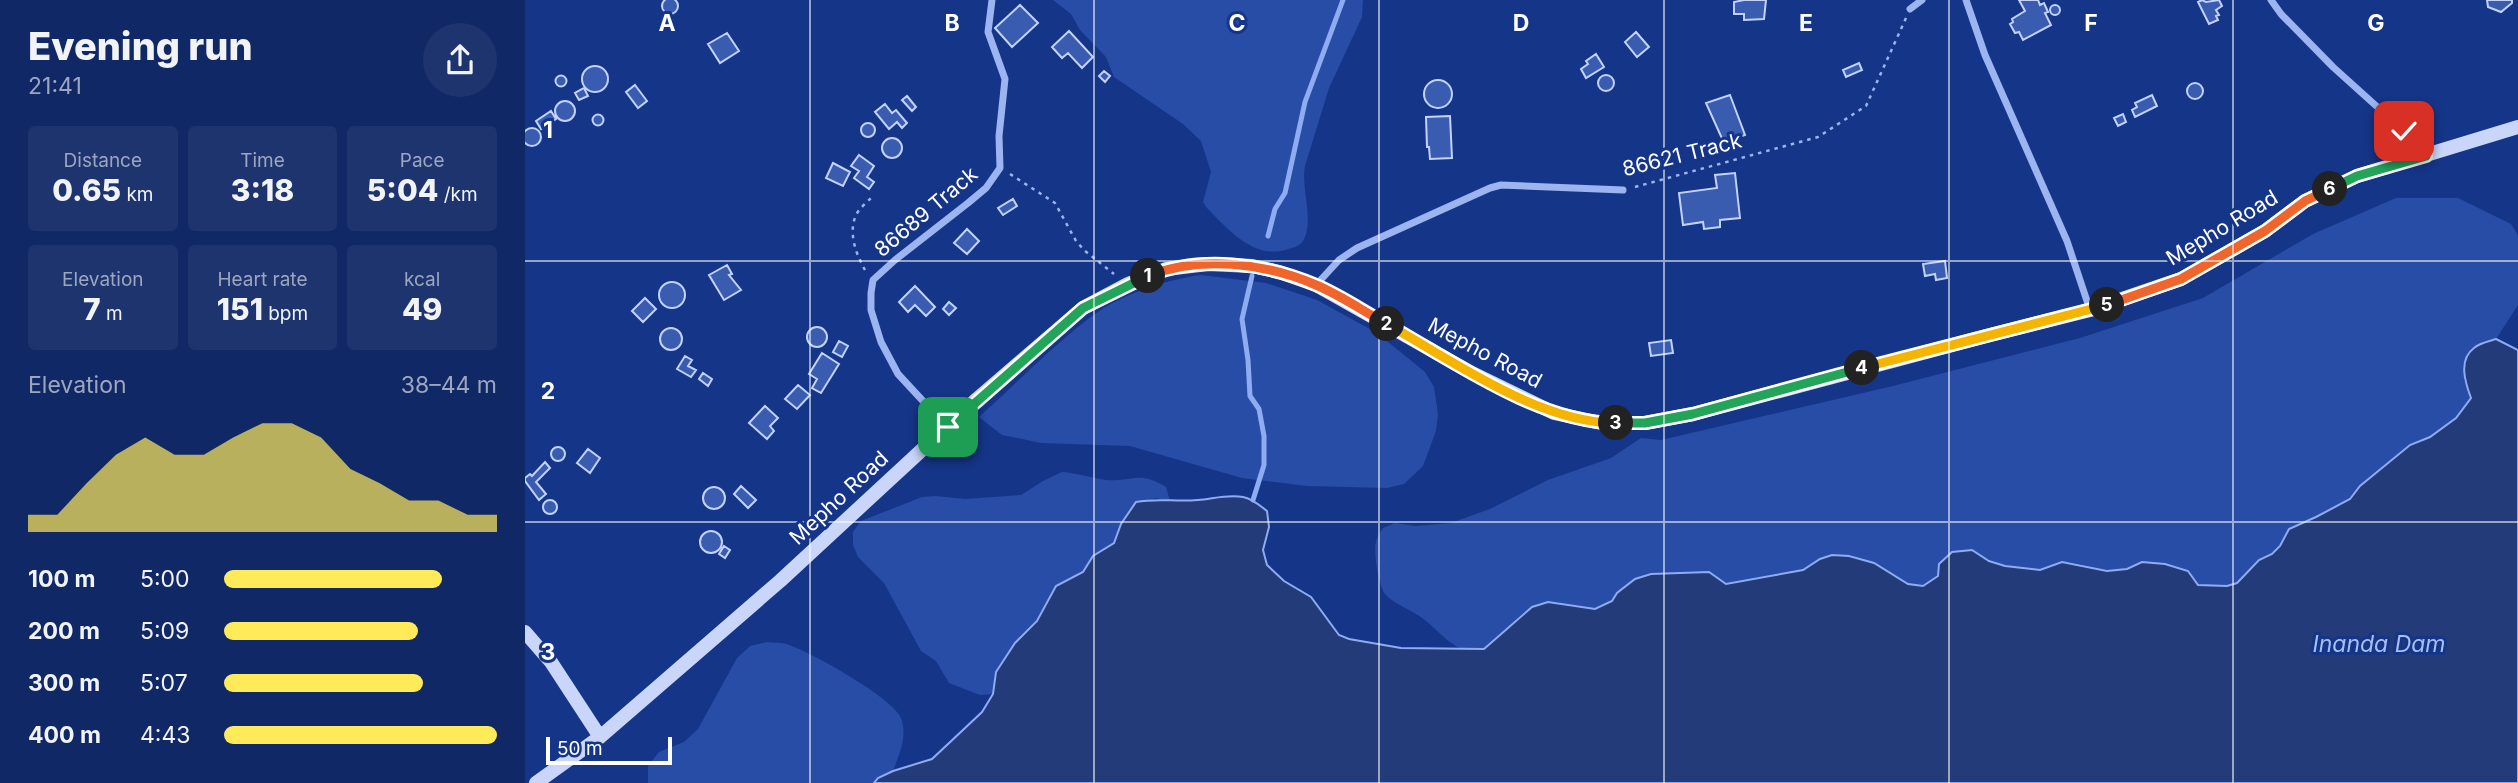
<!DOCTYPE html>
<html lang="en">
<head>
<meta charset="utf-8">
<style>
  body { margin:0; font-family:Inter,sans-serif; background:#1e346f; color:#f1f3f6; height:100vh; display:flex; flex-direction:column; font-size:26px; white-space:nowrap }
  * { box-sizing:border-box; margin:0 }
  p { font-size:23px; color:#9ca6bf }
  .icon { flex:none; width:38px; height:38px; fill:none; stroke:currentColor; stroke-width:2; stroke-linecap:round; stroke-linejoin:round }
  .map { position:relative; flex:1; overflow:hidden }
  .side { display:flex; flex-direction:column; background:#102866; width:525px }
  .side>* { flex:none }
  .scale { position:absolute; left:21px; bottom:18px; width:126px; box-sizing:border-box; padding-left:7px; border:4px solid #fff; border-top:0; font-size:19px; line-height:24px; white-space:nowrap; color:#fff; -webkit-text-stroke:5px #153588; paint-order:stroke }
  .pin { position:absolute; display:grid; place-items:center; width:60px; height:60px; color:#fff; margin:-30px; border-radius:14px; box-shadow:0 4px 10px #0006 }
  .km { position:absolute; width:35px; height:35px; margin:-18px; border-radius:50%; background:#222; color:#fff; font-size:19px; line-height:35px; text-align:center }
  .round { display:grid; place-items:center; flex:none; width:74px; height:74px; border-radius:37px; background:#1e346f }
  .head { display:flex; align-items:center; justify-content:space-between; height:119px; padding:0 28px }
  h1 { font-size:38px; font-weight:800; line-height:52px }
  .stats { display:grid; grid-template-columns:repeat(3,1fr); gap:10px; height:119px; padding:7px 28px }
  .stats div { display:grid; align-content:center; border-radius:7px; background:#1e346f; text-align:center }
  .stats b { font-size:30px; font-weight:800 }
  .stats small { font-size:19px; font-weight:400 }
  .stats p { font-size:19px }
  .chart { height:196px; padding:14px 28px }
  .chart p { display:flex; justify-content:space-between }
  .chart svg { width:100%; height:126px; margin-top:7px; fill:#ffea59; opacity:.7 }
  ul { padding:0 28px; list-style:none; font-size:23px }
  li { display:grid; grid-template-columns:112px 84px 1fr; align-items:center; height:52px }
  li i { height:18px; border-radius:9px; background:#ffea59 }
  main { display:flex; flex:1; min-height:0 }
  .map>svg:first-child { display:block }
  .green { fill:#284da7 }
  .water { fill:#233b79; stroke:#8eacf1; stroke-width:2 }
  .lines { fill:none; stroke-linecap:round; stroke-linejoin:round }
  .stream { stroke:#8eacf1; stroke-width:5 }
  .building { fill:#395bb0; stroke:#c2d2fb; stroke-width:2 }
  .path { stroke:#9cb4ef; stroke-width:2.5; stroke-dasharray:3.5 5; stroke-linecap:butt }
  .street { stroke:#9cb4ef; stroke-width:7 }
  .secondary { stroke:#c9d6fa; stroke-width:14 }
  .split-1-casing { stroke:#fff; stroke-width:14 }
  .split-2-casing { stroke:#fff; stroke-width:14 }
  .split-3-casing { stroke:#fff; stroke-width:14 }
  .split-4-casing { stroke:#fff; stroke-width:14 }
  .split-5-casing { stroke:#fff; stroke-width:14 }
  .split-6-casing { stroke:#fff; stroke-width:14 }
  .split-7-casing { stroke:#fff; stroke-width:14 }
  .split-1 { stroke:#22a559; stroke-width:9 }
  .split-2 { stroke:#f0652b; stroke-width:9 }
  .split-3 { stroke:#f5b400; stroke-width:9 }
  .split-4 { stroke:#22a559; stroke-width:9 }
  .split-5 { stroke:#f5b400; stroke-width:9 }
  .split-6 { stroke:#f0652b; stroke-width:9 }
  .split-7 { stroke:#22a559; stroke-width:9 }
  .grid { fill:none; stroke:#fff; stroke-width:2; stroke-opacity:0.55 }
  .labels { text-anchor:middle; stroke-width:6; stroke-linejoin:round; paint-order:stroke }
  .street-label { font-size:21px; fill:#fff; stroke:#153588 }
  .water-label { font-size:23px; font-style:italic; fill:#a7bff6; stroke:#153588 }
  .grid-label { font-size:23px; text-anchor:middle; font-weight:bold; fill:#fff; stroke:#153588; stroke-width:6; stroke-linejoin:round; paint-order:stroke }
</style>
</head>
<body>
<main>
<section class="side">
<div class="head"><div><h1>Evening run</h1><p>21:41</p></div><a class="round"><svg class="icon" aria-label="share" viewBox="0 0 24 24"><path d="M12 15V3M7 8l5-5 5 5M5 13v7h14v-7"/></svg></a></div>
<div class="stats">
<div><p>Distance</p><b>0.65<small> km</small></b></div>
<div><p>Time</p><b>3:18</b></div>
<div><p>Pace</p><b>5:04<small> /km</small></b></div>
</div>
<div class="stats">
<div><p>Elevation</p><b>7<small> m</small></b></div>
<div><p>Heart rate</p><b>151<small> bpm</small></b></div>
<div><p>kcal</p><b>49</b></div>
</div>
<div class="chart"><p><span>Elevation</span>38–44 m</p>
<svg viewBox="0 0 160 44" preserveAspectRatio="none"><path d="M0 44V38L10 38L20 27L30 17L40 11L50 17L60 17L70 11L80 6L90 6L100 11L110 22L120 27L130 33L140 33L150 38L160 38V44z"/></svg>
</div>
<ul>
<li><b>100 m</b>5:00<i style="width:80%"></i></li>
<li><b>200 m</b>5:09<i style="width:71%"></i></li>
<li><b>300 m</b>5:07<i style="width:73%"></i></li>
<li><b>400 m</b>4:43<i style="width:100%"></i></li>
</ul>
</section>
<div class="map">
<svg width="1993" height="783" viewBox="0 0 1993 783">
  <rect width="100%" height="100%" fill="#153588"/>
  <!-- green -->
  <path class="green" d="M528,0h310l-1,17 -33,71 -24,78c-4,22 8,51 0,71 -3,8 -9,10 -17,12 -34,12 -60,-20 -82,-42l-3,-5 8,-30 -10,-31 -18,-17 -69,-47 -8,-20 -26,-27 -9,-16z
    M1871,198h62l53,26 7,11v70l-22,34 -22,8 -10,33 7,18 -15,20 -26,19 -20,8 -50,41 -10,13 -34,18 -27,12 -9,17 -8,8 -13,6 -22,23 -10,3 -29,-1 -56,-23c-33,16 -43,4 -75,0 -10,-1 -17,7 -26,8 -22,3 -51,-8 -69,-20l-49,36 -15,-2 -34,-21 -25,-7 -29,3 -16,11 -78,14 -17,-12 -92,21c-20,29 -42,8 -69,9 -26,1 -43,37 -64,47 -24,10 -43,-16 -59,-29 -12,-10 -29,-14 -40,-26 -6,-7 -12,-43 -9,-52 1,-5 4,-10 7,-14l12,-5 21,3 35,-3 39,-14 58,-29 63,-22 30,-20 20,2 232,-54 187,-48 123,-40 110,-64z
    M676,275l65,8 51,17 60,33 48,39 9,15 4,27 -2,17 -13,35 -19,18 -17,4 -80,-2 -65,-8 -112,-32 -89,-3 -39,-8 -23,-18c36,-32 70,-68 108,-97 29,-24 77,-40 114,-45z
    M537,472c15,1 29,6 44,8 28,2 32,-10 60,7l4,14 -15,-3 -34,26 -7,19 -21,13 -10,16 -27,14 -19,35 -22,22 -19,29 -3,22 -13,1 -31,-12 -13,-22 -15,-10 -37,-68 -26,-26 -5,-12v-13l8,-11 61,-24 13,-1 30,3 56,-4 22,-14z
    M242,642c7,1 15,0 22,3 23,8 103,52 112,73 7,18 -2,37 -8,53l-15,7 -4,5h-226v-17l11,-14 25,-10 14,-13 39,-71 13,-12z"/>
  <!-- water -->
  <path class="water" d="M1971,339l22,11v433h-1644l4,-5 15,-7 39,-12 50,-47 11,-18 3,-22 19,-29 22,-22 19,-35 27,-14 10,-16 21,-13 7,-19 15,-22c21,-4 40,0 62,-2 14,-1 30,-6 45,-3 10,2 16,8 24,14l2,16 -6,23 4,15 17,16 27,16 28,38 10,4 52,9 83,1 48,-42 16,-5 47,7 17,-8 5,-8 18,-14 16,-5 58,-2 17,12 77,-14 17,-11 12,-4 17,1 25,7 34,21 15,2 15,-10 1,-12 13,-12 20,-2 17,11 16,5 35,4 22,-8 45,9 20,-2 15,-7 23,2 23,7 10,14 29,1 10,-3 22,-23 13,-6 8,-8 9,-17 27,-12 34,-18 10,-13 50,-41 20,-8 26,-19 15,-20c-6,-16 -13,-38 3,-50 5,-5 16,-7 22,-9z"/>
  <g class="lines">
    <!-- stream -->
    <path class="stream" d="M743,236l7,-27 10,-16 20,-91 38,-102
      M727,276l-10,43 6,41 2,36 9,13 5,27v29l-11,35"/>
  </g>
  <!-- building -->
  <path class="building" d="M137 6a8 8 0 1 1 16 0a8 8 0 1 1-16 0Z
    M1219,0h22l-2,19 -20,1v-6h-10v-12z
    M1494,0h19l2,5 4,-2 4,9 -3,1 6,12 -28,15 -4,-8 -4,1 -5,-9 3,-2 -1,-3 13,-8z
    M1677,0l4,2 13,-2 3,6 -6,4 3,5 -3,1 2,4 -9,4 -11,-22z
    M1962,0h25v3l-11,9 -13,-5z
    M1525 10a5 5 0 1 1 10 0a5 5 0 1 1-10 0Z
    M495,5l18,18 -26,24 -17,-19z
    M544,31l24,26 -11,11 -14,-15 -6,5 -10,-11z
    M1111,32l13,15 -12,10 -12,-15z
    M202,33l12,18 -19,12 -12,-19z
    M1071,54l8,13 -18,11 -5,-9 7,-5 -2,-3z
    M1334,63l3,7 -16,7 -3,-7z
    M57 79a13 13 0 1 1 26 0a13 13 0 1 1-26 0Z
    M579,71l6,5 -5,6 -6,-6z
    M1073 83a8 8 0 1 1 16 0a8 8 0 1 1-16 0Z
    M30.5 81a5.5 5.5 0 1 1 11 0a5.5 5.5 0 1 1-11 0Z
    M899 94a14 14 0 1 1 28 0a14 14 0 1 1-28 0Z
    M1662 91a8 8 0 1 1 16 0a8 8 0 1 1-16 0Z
    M110,85l12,16 -9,7 -12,-16z
    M59,88l4,8 -9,4 -4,-7z
    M1205,95l15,40 -21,8 -18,-40z
    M1627,95l5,11 -22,11 -3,-7 5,-3 -2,-4z
    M382,96l9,11 -4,4 -10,-11z
    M30 111a10 10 0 1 1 20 0a10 10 0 1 1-20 0Z
    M360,104l7,9 4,-3 11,13 -5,5 -5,-6 -8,7 -14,-17z
    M26,111l5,8 -15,10 -5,-8z
    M1598,114l3,8 -8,4 -4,-8z
    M67.5 120a5.5 5.5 0 1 1 11 0a5.5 5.5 0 1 1-11 0Z
    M925,116l2,42 -22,1 -1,-12h-2l-1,-30z
    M336 130a7 7 0 1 1 14 0a7 7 0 1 1-14 0Z
    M-2 137a9 9 0 1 1 18 0a9 9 0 1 1-18 0Z
    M357 148a10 10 0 1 1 20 0a10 10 0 1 1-20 0Z
    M334,155l15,11 -7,11 7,5 -5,7 -15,-11 5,-7 -8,-5z
    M308,163l17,9 -7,14 -17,-8z
    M1210,173l5,45 -20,2v7l-16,2 -1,-7 -20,3 -4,-32 38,-5 -2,-13z
    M488,199l4,7 -14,9 -5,-7z
    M442,229l12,12 -12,13 -13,-11z
    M1420,261l2,17 -11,2 -1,-6 -10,2 -2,-12z
    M202,265l5,9 -3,1 12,15 -17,10 -15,-25z
    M134 295a13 13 0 1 1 26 0a13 13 0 1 1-26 0Z
    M390,286l20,21 -9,9 -11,-11 -7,7 -9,-10z
    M120,298l11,11 -13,13 -11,-11z
    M424,302l7,6 -7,7 -6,-6z
    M282 337a10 10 0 1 1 20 0a10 10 0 1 1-20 0Z
    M135 339a11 11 0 1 1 22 0a11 11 0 1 1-22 0Z
    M1146,340l2,13 -22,3 -2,-13z
    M314,341l9,5 -6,11 -9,-5z
    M297,353l17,11 -18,29 -9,-5 5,-9 -8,-5z
    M160,356l7,4 -4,6 8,4 -5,7 -14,-8z
    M178,373l9,6 -4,7 -9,-7z
    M273,385l12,10 -13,14 -12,-10z
    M240,406l13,12 -8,8 4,5 -7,8 -18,-16z
    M26 454a7 7 0 1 1 14 0a7 7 0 1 1-14 0Z
    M63,449l12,9 -10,15 -13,-10z
    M20,462l5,6 -14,14 10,12 -7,6 -14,-19v-3l5,-4 2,2z
    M216,486l15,14 -8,8 -14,-14z
    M178 498a11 11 0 1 1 22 0a11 11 0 1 1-22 0Z
    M18 507a7 7 0 1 1 14 0a7 7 0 1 1-14 0Z
    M175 542a11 11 0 1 1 22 0a11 11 0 1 1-22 0Z
    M199,546l6,4 -5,8 -6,-4z"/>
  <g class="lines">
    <!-- path -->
    <path class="path" d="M485,174l45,29 21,38 9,10 29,23
      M1110,187l183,-50 48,-31 40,-88
      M340,270c-9,-16 -17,-37 -9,-55 3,-6 10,-12 15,-17"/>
    <!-- street -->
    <path class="street" d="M1441,0l19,55 82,186 23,69
      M1746,0l10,14 52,53 71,64 21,25
      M1385,9l12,-9
      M791,285l23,-25 18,-12 133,-60 11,-3 122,5
      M422,427l-49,-53 -17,-32 -10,-32v-17l2,-13 22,-20 73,-57 18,-15 14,-20 -1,-32 6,-57 -17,-47 4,-32"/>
    <!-- secondary -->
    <path class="secondary" d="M0,632l26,30 49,75
      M11,783l64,-46 180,-156 197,-182 106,-91 45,-24 38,-15 42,-5 44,2 27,6 37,13 156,88 82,40 47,10h44l48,-9 297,-79 100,-25 91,-31 84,-48 40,-30 52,-25 161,-49"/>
  </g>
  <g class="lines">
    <!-- split-1 casing -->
    <g class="split-1-casing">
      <path id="split-1" d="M423,427l135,-119 65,-32"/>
    </g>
    <!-- split-2 casing -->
    <g class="split-2-casing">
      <path id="split-2" d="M623,276c52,-21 117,-13 168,9 24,10 47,26 71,39"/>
    </g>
    <!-- split-3 casing -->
    <g class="split-3-casing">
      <path id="split-3" d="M862,324c66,37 152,99 229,99"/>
    </g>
    <!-- split-4 casing -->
    <g class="split-4-casing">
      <path id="split-4" d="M1091,423h29l48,-9 169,-46"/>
    </g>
    <!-- split-5 casing -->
    <g class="split-5-casing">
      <path id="split-5" d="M1337,368l245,-63"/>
    </g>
    <!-- split-6 casing -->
    <g class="split-6-casing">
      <path id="split-6" d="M1582,305l74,-26 84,-48 40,-30 25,-12"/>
    </g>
    <!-- split-7 casing -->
    <g class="split-7-casing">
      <path id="split-7" d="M1805,189l27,-13 69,-20 -22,-25"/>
    </g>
    <!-- split-1 -->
    <use href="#split-1" class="split-1"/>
    <!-- split-2 -->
    <use href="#split-2" class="split-2"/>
    <!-- split-3 -->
    <use href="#split-3" class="split-3"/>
    <!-- split-4 -->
    <use href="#split-4" class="split-4"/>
    <!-- split-5 -->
    <use href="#split-5" class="split-5"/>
    <!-- split-6 -->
    <use href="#split-6" class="split-6"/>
    <!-- split-7 -->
    <use href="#split-7" class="split-7"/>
  </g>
  <!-- grid -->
  <path class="grid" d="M285,0v783M569,0v783M854,0v783M1139,0v783M1424,0v783M1708,0v783M0,261h1993M0,522h1993"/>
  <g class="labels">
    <!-- street labels -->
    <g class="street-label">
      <text transform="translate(1157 155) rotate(-14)" y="7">86621 Track</text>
      <text transform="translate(401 212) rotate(-40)" y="7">86689 Track</text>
      <text transform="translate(1697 228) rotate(-31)" y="7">Mepho Road</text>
      <text transform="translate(960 353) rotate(28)" y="7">Mepho Road</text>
      <text transform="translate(314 498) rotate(-43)" y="7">Mepho Road</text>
    </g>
    <!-- water labels -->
    <g class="water-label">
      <text x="1854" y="652">Inanda Dam</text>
    </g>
  </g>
  <g class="grid-label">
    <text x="142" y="31">A</text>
    <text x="427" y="31">B</text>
    <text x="712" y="31">C</text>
    <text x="996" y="31">D</text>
    <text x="1281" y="31">E</text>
    <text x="1566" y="31">F</text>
    <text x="1851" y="31">G</text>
    <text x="23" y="138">1</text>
    <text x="23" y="399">2</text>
    <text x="23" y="660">3</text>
  </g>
</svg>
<div class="scale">50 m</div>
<div class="pin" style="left:423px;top:427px;background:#1e9e55"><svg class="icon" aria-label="arrive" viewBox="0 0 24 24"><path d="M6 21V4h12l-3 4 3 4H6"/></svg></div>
<div class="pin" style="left:1879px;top:131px;background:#d93025"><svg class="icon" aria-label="check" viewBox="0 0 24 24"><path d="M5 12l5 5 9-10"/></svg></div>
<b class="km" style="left:623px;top:276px">1</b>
<b class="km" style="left:862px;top:324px">2</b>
<b class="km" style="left:1091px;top:423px">3</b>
<b class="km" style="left:1337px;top:368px">4</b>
<b class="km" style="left:1582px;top:305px">5</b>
<b class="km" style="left:1805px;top:189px">6</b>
</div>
</main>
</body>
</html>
